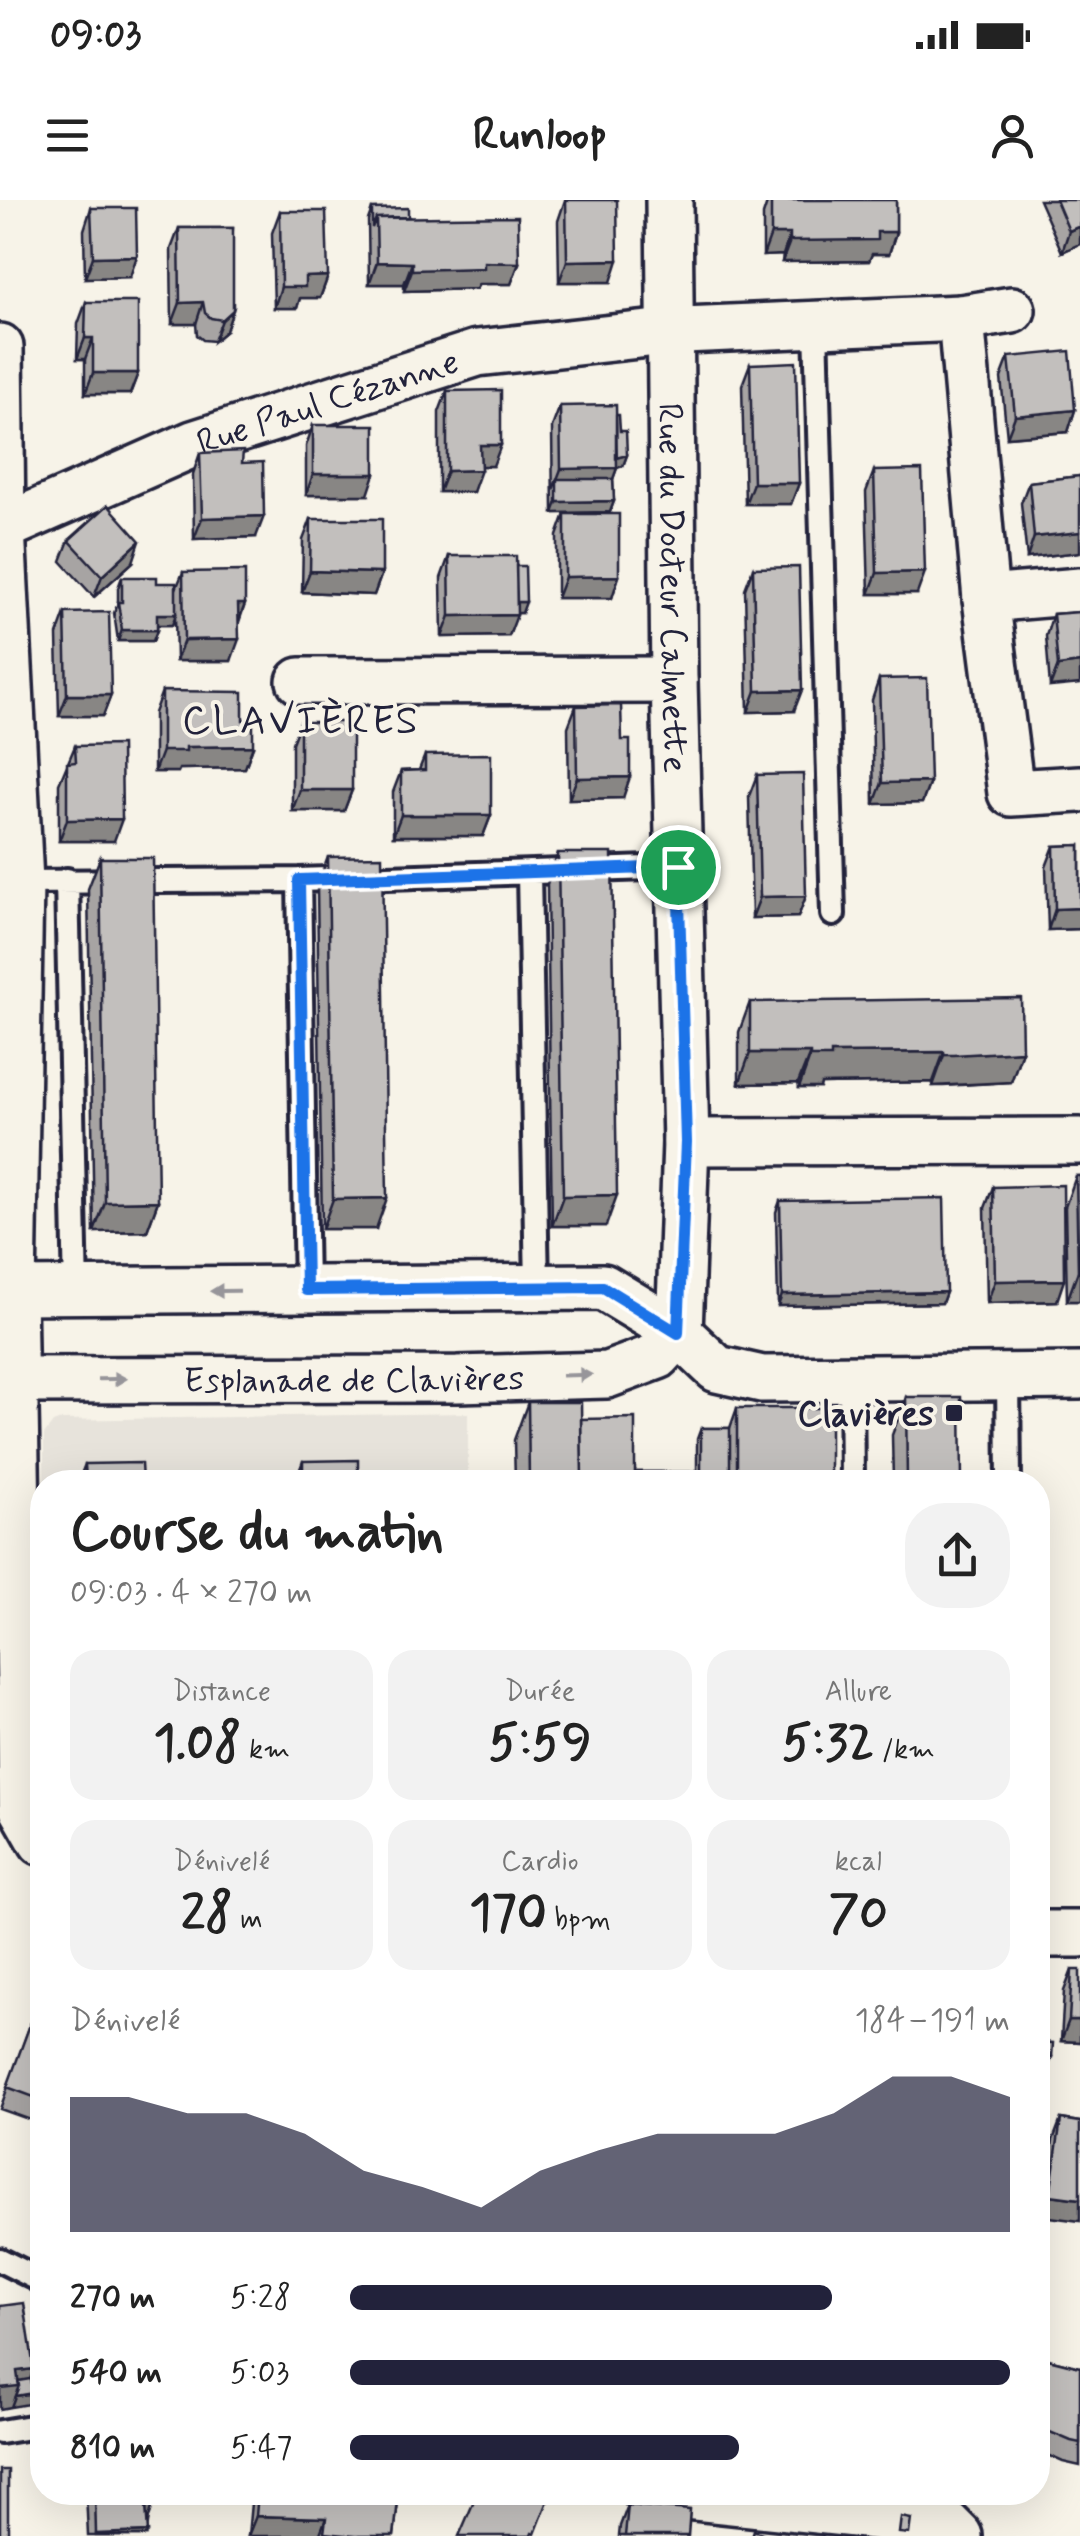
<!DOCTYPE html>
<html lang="fr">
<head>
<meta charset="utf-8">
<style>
  body { margin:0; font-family:Mynerve,sans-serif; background:#f2f2f2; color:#222; height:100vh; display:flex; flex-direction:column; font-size:38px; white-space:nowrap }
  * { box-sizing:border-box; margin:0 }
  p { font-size:32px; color:#767676 }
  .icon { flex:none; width:55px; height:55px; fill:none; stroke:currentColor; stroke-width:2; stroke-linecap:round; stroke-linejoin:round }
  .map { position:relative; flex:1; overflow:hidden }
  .drawer { position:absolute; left:30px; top:1270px; width:1020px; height:1035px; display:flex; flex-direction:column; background:#fff; border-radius:40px; box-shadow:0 10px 40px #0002 }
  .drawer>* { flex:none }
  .pin { position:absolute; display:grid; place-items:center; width:85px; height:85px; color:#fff; margin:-42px; border:5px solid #fff; border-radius:50%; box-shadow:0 2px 10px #0007 }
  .round { display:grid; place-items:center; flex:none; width:105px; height:105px; border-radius:40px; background:#f2f2f2 }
  .overview { display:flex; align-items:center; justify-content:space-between; height:170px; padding:0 40px }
  h1 { font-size:55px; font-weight:800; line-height:75px }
  .figures { display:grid; grid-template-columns:repeat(3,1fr); gap:15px; height:170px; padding:10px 40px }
  .figures div { display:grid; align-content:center; border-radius:25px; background:#f2f2f2; text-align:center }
  .figures b { font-size:50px; font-weight:800 }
  .figures small { font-size:28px; font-weight:400 }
  .figures p { font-size:28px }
  .chart { height:280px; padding:20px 40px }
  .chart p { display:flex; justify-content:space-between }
  .chart svg { width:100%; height:180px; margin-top:10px; fill:#22223b; opacity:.7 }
  ul { padding:0 40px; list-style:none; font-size:32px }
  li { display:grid; grid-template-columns:160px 120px 1fr; align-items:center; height:75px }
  li i { height:25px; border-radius:12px; background:#22223b }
  .status { display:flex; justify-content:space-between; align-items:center; height:70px; padding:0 50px; background:#fff; direction:ltr }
  .status svg { height:28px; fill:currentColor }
  header { display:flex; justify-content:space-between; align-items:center; height:130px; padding:0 40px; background:#fff; font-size:45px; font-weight:800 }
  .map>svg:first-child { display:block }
  .built { fill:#e7e3db }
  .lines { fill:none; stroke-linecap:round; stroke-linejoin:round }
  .lane-casing { stroke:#22223b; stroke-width:30 }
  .street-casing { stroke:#22223b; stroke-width:52 }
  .lane { stroke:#f7f3e8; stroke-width:22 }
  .street { stroke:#f7f3e8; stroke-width:45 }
  .wall { fill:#a7a4a3; stroke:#22223b; stroke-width:2.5 }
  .shaded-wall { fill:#888684; stroke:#22223b; stroke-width:2.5 }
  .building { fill:#c2bfbd; stroke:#22223b; stroke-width:2.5 }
  .oneway { fill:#97959a }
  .route-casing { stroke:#fff; stroke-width:20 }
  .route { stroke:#1a73e8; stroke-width:12 }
  .poi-dot { fill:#22223b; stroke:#f7f3e8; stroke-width:4 }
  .labels { text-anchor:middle; stroke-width:8; stroke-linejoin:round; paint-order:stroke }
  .street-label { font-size:35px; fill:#22223b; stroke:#f7f3e8 }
  .poi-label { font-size:35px; font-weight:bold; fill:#22223b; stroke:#f7f3e8; text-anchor:end }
  .quarter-label { font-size:40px; letter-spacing:2.5px; fill:#22223b; stroke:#f7f3e8 }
</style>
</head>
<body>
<div class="status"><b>09:03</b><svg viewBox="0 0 49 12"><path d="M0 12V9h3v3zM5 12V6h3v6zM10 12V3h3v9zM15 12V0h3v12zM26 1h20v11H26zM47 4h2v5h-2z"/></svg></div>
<header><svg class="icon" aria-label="menu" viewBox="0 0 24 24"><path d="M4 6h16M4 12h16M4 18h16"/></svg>Runloop<svg class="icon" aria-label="person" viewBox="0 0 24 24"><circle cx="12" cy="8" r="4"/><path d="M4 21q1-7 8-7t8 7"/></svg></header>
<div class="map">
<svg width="1080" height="2336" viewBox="0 0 1080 2336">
  <rect width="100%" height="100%" fill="#f7f3e8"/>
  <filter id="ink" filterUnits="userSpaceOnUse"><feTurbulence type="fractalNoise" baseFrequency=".01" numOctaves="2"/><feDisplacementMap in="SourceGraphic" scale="20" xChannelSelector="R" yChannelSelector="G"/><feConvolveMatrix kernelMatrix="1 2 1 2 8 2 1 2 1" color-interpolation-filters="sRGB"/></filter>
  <g filter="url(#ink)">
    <!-- built -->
    <path class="built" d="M468,1213v61l-9,8h-415v-47l9,-12 8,-3z"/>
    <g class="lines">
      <!-- lane casing -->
      <g class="lane-casing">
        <path id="lane" d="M816,127l17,587
          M529,673l8,414
          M67,680l9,413
          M299,680l7,410
          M20,682l279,-2 379,-13
          M1008,1177l1,105
          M851,1179l1,103
          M0,2060l42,21
          M0,2232l42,-7"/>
      </g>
      <!-- street casing -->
      <g class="street-casing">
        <g id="street">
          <path id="s1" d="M669,0l5,480 12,462 -7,191"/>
          <path d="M961,118l51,-8"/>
          <path d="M0,147l2,181 18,354 -7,409 9,516 20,35"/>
          <path id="s2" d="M0,329l193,-85 284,-91 207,-23 277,-12 25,281 25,194 69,-4"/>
          <path d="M986,399l94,-8"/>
          <path d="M300,481l374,-1"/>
          <path d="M686,942l394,-1"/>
          <path d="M13,1091l590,-4 76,46 38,36 45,10 318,-3"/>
          <path id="s3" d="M14,1180l443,-1 150,-4 51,-19 21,-23"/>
          <path d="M1038,1734h42"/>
          <path d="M646,2292l301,32 12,12"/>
        </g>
      </g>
      <!-- lane -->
      <use href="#lane" class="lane"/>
      <!-- street -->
      <use href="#street" class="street"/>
    </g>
    <!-- wall -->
    <path class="wall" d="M565,0l46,82h-52l-1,-61z
      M768,0h128v32l-7,22h-17l-3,7 -87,1 1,-7 -20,1v-41z
      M1039,0h41v44l-18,8z
      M91,8l39,69 -45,1 -1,-48z
      M372,9l36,8 111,46 -8,21h-32l-3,5 -72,2v-7h-35l-1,-64z
      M280,11l48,65 -8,22h-20l-3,10h-23l-2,-75z
      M179,28h54l-7,103 -12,10 -11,-1 -6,-5 -1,-11h-24l-1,-75z
      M86,102l52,71 -8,21h-45v-35h-8l1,-35z
      M1009,157l66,53 -7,22 -61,5 -6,-59z
      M750,164l49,119 -8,21h-46l-3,-119z
      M447,191l46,75h-13l-7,26h-34v-80z
      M560,206l56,9 11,40 -4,11 -6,2 -4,11 1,22 -4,11 -57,1 -1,-86z
      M313,225l55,70h-62v-49z
      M200,253l42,10 14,74 -62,2 -1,-65z
      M874,271l43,123h-48l-3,-102z
      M1080,276v76l-53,6 -6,-55 8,-21z
      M565,314l54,62 -7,22h-55v-62z
      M311,319l71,54 -8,22 -72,-3 1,-52z
      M69,340l64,22 -39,35 -33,-36z
      M449,356l67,10 6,47h-5l-8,23 -67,1 -1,-59z
      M753,368l41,143 -46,1 -3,-123z
      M183,372l62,32 -6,18 -8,39h-55l-1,-45 -3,9h-15v5l-4,11h-35l-4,-28 4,-10v-15l4,-11 35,6 19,6z
      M1080,412l-30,75 -4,-51 7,-22z
      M65,413l46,82 -8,21h-44l-2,-81z
      M879,479l51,103 -8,21 -48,1 -2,-104z
      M162,491l81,29 10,26 -8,22 -66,1 -1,3h-24v-59z
      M576,506l46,34 1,58 -54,1 -1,-72z
      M300,522l52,68 -8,21h-52v-68z
      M75,546l39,95h-55v-57z
      M425,555l66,60 -8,21h-90v-44l8,-21 18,-1z
      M757,575l49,121 -8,21 -46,1 -3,-122z
      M1080,645v84l-32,1 -2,-63 8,-21z
      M558,653l48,373h-54l-5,-342z
      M328,657l48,372h-54l-5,-342z
      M100,658l58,343 -11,30 -53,1 -6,-343z
      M750,802l272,49 -11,31 -68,4h-10v-4l-112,2 -1,4h-21l-1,-5 -59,1v-52z
      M1076,976h4v125h-13l-2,-94z
      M993,987l64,114 -70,2 -2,-95z
      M780,1001l166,91 -4,11 -164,3 -2,-94z
      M906,1197l56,85h-69l-1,-47z
      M528,1202l53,17 54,53h62v-33l4,-11h29l7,-20 93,74h-315l-1,-42z
      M303,1261l55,21h-63z
      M85,1264l57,18h-64z
      M1072,1770l8,72 -19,-1 3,-50z
      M35,1811l7,3v110l-42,-15z
      M1061,1919l19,3 -38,94 11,-76z
      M1048,2159l32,8v99l-17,-4 -25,-11v-60z
      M86,2292h67l-7,44h-58z
      M252,2292h147l-5,44h-146z
      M628,2305l60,31h-69l1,-10z"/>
    <!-- shaded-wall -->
    <path class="shaded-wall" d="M1080,26v18l-18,8 7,-21z
      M877,32h19l-7,22h-17l-3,7 -87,1 8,-21z
      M771,34h19l-7,21 -20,1z
      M137,56l-7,21 -45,1 8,-21z
      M618,60l-7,22h-52l8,-21z
      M377,62l35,1 -8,21h-35z
      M484,62l35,1 -8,21h-32l-3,5 -72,2 8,-21z
      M328,76l-8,22h-20l-3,10h-23l7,-21 24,-10z
      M203,102l-7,22h-24l8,-21z
      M233,110l-7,21 -12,10 8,-21z
      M85,138h8l-8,21h-8z
      M93,173h45l-8,21h-45z
      M1075,210l-7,22 -61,5 8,-21z
      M480,245h21l-8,21h-20z
      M627,255l-4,11 -9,2h3l-8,22 -52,-11 -4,11 8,-21z
      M481,270l-8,22h-34l8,-21z
      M313,274h62l-7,21h-62z
      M753,283h46l-8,21h-46z
      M614,301l-4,11 -57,1 4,-11z
      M264,316l-8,21 -62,2 8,-21z
      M1080,332v20l-53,6 7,-21z
      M140,341l-7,21 -39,35 8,-21z
      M310,371l72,2 -8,22 -72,-3z
      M925,372l-8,22h-48l8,-21z
      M619,376l-7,22h-55l8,-21z
      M513,402h13l-4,11h-13z
      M238,404h7l-8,21z
      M157,414h19l-4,11h-19z
      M517,415l-8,21 -67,1 8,-21z
      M122,430h35l-4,11h-35z
      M239,439l-8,22h-55l8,-21z
      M1080,463v21l-30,3 8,-21z
      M802,490l-8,21 -46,1 8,-21z
      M67,495h44l-8,21h-44z
      M253,546l-8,22 -66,1 -1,3h-24l8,-21 24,-4z
      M630,577l-7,21 -54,1 8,-21z
      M930,582l-8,21 -48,1 8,-21z
      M300,590h52l-8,21h-52z
      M401,615h90l-8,21h-90z
      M122,619l-8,22h-55l8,-21z
      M806,696l-8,21 -46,1 8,-21z
      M1080,708v21l-32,1 7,-21z
      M1022,851l-11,31 -78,4 11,-31z
      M944,852l-11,30 -112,2 -1,4h-21l11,-31 21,-4z
      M750,853h60l-12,30 -59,1z
      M617,995l-11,31h-54l11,-30z
      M387,998l-11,31h-54l11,-30z
      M158,1001l-11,30 -53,1 11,-30z
      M1078,1071h2v30h-13z
      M1064,1080l-7,21 -70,2 8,-22z
      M946,1092l-4,11 -164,3 4,-11z
      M635,1277l-1,5h-60l2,-4z
      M1069,1820h11v22l-19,-1z
      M1038,1857h14l-4,11h-10z
      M1050,1995l30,4v22l-38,-5z
      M34,2169l-8,21 -9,1 -6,16 -11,2v-21l17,-17z
      M33,2193l-4,11 -18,3 4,-11z
      M153,2305l-7,22v-21z
      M256,2316l70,2 -7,18h-71z
      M148,2332l-2,4h-50v-2z"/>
    <!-- building -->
    <path class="building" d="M566,0h51l1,60 -51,1z
      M771,0h125v32h-19v8l-87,1v-7h-19z
      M1056,0h24v26l-11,5z
      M91,8h45l1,48 -44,1z
      M408,8v9l-32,1 -4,10v-19z
      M280,11h46l2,65 -23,1v10h-24z
      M518,16l1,47 -35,-1v6l-72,2v-7l-35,-1 -1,-44z
      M179,28h54v82l-11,10 -11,-2 -6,-5 -2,-11 -23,1z
      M86,102h52v71h-45v-35h-8z
      M1070,151l5,59 -60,6 -6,-59z
      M796,162l3,121h-46l-3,-119z
      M501,190v55h-21l1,25 -34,1v-80z
      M616,205l1,63 -56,1 -1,-63z
      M616,215h3l1,16h6l1,24 -11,3z
      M313,225h62v49h-62z
      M243,251l-1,12 21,-1 1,54 -62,2 -2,-65z
      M922,270l3,102 -48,1 -3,-102z
      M1080,276v56l-46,5 -5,-55z
      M557,279h56l1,22 -57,1z
      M108,305l32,36 -38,35 -33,-36z
      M565,314h54v62l-54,1z
      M311,319h71v54l-72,-2z
      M449,356h67l1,59 -67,1z
      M516,366h9l1,36h-9z
      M799,367l3,123 -46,1 -3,-123z
      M245,371v33h-7l1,35 -55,1 -1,-68z
      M122,377h35v6h19v31h-19v16h-35l-4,-28h4z
      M109,412l2,83h-44l-2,-82z
      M1080,412v51l-22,3 -5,-52z
      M927,478l3,104 -48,1 -3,-104z
      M162,491l81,1v28l10,-1v27l-67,1v4h-24z
      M621,505l1,35h8v37l-53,1 -1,-72z
      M300,522h52v68h-52z
      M121,545l1,74 -55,1v-57l9,-1 -1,-16z
      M491,554v61h-90v-44l24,-1v-15z
      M803,574l3,122 -46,1 -3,-122z
      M1080,645v63l-25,1 -1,-63z
      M558,653h54l5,342 -54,1z
      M382,656l5,342 -54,1 -5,-342z
      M100,658h53l5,343 -53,1z
      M1021,798l1,53 -68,4h-10v-3l-113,1v4h-21v-4h-60v-51z
      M1076,976h4v95h-2z
      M1063,985l1,95 -69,1 -2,-94z
      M944,998l2,94 -164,3 -2,-94z
      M906,1197h55l1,85h-55z
      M528,1202h53l1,80h-53z
      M737,1208h93v74h-93z
      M635,1218v59l-53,1 -1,-59z
      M701,1228h29v54h-96l1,-10h66z
      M358,1260v22h-55v-21z
      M141,1263l1,19h-56l-1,-18z
      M1072,1770h8v50h-11z
      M35,1811l7,3v86l-35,-13z
      M1039,1842l14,1 -1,14h-14z
      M1061,1919l19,3v77l-30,-4z
      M24,2103l10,66 -17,2 2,15 -19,2v-82z
      M1048,2159l32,8v76l-9,-2 -33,-14v-28z
      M30,2179l3,14 -18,3 4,-10 -1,-5z
      M0,2270h8v66h-8z
      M95,2292h58v13l-7,1 2,26 -52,2z
      M258,2292h141l-5,44h-39l-31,-3 2,-15 -70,-2z
      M478,2292h14l12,5 2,-5h21l21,9 -13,33 -3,-1 -1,3h-72z
      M628,2305l62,5 -2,26h-63z
      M901,2317l10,2 -2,15 -10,-1z
      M754,2330l15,6h-17z"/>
    <!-- one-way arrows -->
    <defs><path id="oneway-solid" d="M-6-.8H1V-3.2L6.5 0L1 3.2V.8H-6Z" transform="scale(2.5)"/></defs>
    <g class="oneway">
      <use href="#oneway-solid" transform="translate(225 1091) rotate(179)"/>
      <use href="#oneway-solid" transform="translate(577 1175) rotate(-2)"/>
      <use href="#oneway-solid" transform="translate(112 1179) rotate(-1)"/>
    </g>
  </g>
  <g class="lines" filter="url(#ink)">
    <!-- route casing -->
    <g class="route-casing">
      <path id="route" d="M678,667l8,275 -8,191 -75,-46 -297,3 -7,-410z"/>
    </g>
    <!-- route -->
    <use href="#route" class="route"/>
  </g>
  <!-- markers -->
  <rect class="poi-dot" x="944" y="1203" width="20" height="20" rx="5"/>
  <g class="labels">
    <!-- street labels -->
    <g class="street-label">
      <text dy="12" stroke="none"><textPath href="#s2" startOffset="352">Rue Paul Cézanne</textPath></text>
      <text dy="12" stroke="none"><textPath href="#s1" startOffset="388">Rue du Docteur Calmette</textPath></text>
      <text dy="12" stroke="none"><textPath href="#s3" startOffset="340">Esplanade de Clavières</textPath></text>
    </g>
    <!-- poi labels -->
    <g class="poi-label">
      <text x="934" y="1225">Clavières</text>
    </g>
    <!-- quarter labels -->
    <g class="quarter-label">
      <text x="301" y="533">CLAVIÈRES</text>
    </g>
  </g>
</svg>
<div class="pin" style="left:678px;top:667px;background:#1e9e55"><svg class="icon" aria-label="arrive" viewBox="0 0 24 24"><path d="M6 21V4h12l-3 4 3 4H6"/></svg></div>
<section class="drawer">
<div class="overview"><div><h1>Course du matin</h1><p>09:03 · 4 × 270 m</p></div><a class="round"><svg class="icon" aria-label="share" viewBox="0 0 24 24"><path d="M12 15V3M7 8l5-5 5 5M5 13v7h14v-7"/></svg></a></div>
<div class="figures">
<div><p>Distance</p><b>1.08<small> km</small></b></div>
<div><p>Durée</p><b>5:59</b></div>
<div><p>Allure</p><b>5:32<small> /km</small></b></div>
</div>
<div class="figures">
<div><p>Dénivelé</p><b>28<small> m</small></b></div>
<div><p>Cardio</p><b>170<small> bpm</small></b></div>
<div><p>kcal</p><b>70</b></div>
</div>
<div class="chart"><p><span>Dénivelé</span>184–191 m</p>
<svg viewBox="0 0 160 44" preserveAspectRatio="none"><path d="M0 44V11L10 11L20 15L30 15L40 20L50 29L60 33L70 38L80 29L90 24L100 20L110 20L120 20L130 15L140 6L150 6L160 11V44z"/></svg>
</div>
<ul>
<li><b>270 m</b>5:28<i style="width:73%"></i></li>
<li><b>540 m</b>5:03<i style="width:100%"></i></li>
<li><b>810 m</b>5:47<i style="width:59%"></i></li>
</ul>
</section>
</div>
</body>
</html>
